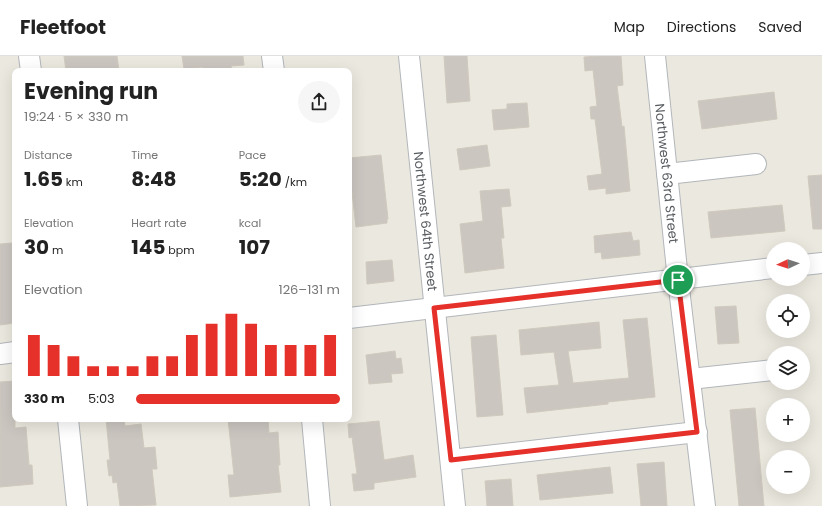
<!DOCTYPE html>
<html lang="en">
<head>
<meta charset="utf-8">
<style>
  body { margin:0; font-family:Poppins,sans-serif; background:#f6f6f6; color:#222; height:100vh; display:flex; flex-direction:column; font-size:15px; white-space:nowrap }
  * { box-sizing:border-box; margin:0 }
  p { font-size:13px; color:#767676 }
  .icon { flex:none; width:22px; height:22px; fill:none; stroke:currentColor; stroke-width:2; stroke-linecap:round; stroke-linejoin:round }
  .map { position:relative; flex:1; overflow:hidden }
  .drawer { position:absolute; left:12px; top:12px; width:340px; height:354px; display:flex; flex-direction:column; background:#fff; border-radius:8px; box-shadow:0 4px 16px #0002 }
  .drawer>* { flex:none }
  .needle { width:26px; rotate:266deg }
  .controls { position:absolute; left:766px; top:186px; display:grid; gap:8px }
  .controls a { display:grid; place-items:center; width:44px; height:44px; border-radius:50%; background:#fff; box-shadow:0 4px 16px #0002; font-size:20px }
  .pin { position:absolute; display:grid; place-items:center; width:34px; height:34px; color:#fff; margin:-17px; border:2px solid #fff; border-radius:50%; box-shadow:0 1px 4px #0007 }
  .round { display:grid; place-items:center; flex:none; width:42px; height:42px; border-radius:21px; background:#f6f6f6 }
  .headline { display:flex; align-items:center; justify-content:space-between; height:68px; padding:0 12px }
  h1 { font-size:22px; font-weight:700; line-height:30px }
  .figures { display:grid; grid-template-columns:repeat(3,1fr); gap:6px; height:68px; padding:4px 12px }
  .figures div { display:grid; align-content:center }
  .figures b { font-size:20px; font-weight:700 }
  .figures small { font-size:11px; font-weight:400 }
  .figures p { font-size:11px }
  .chart { height:112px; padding:8px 12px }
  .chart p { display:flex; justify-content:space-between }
  .chart svg { width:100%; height:72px; margin-top:4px; stroke:#e6302a; stroke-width:6 }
  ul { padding:0 12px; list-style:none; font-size:13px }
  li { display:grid; grid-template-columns:64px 48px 1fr; align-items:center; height:30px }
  li i { height:10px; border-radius:5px; background:#e6302a }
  header { display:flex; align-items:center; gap:24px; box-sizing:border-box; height:56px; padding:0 20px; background:#fff; border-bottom:1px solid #e0e0e0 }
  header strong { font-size:19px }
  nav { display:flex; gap:22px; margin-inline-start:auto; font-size:14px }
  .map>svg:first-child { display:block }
  .building { fill:#cbc6c0; stroke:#d0c9be }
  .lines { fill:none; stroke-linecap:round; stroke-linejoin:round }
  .minor-casing { stroke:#b2b6ba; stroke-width:22 }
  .minor { stroke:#fff; stroke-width:20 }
  .route-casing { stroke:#fff; stroke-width:8 }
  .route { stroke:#e6302a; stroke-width:5 }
  .labels { text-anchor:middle; stroke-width:3; stroke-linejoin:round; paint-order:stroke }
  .street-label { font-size:13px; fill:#585c60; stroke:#fff }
</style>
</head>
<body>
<header>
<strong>Fleetfoot</strong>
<nav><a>Map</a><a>Directions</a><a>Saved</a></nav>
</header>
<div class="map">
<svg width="822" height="450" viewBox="0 0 822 450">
  <rect width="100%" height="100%" fill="#ebe8df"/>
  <!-- building -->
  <path class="building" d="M64,0h53l2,15h-39v-1l-14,1z
    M182,0h61l1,9 -13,1 1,5h-14l-1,-3 -15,1v-2l-18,2z
    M444,0h23l3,45 -23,2z
    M599,0h22l2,29 -6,1 5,41 2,-1 6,65 -24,3v-6l-17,2 -2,-14 15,-2 -7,-55h-4l-1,-12 7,-1 -4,-36 -8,1 -1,-14z
    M774,36l3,27 -75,10 -4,-28z
    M527,47l2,24 -35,3 -2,-20 15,-1v-5z
    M487,89l3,21 -30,4 -3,-21z
    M381,99l7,64h-1v4l-31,4 -4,-35h-3v-34z
    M822,119v54h-9l-5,-53z
    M509,133l2,17 -10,1 3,31h-3l3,30 -39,5 -5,-49 23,-3 -3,-30z
    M782,149l3,26 -74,7 -3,-26z
    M631,176l2,9 6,-1 1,15 -38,4 -1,-7 -6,1 -1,-17z
    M12,187l3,35v45l-15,2v-81z
    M392,204l2,21 -27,3 -1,-22z
    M736,250l3,37 -21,1 -3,-37z
    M647,262l8,79 -47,5v2l-81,9 -3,-25 35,-3 -5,-33 -33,3 -2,-25 80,-8 2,26 -33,3 5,32 56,-5 -6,-58z
    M496,279l7,80 -26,2 -6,-80z
    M395,295l1,8 5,-1 2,15 -12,1 1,8 -23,2 -3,-29z
    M15,325v47l11,-1 3,38h3l1,19 -33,3v-105z
    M755,352l9,98h-25l-9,-96z
    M106,363h18l1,7 16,-2 3,24 11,-1 2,22h-5l4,36 -36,1 -3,-24 -4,1 -1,-8 -3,1 -2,-16h3z
    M228,363h40l1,14 9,-1 2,33h-2l3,27 -51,5 -2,-22h6z
    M379,365l5,39 29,-5 3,22 -42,6v6l-20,2 -2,-17h5l-5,-37 -3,1 -1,-14z
    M664,406l3,44h-26l-4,-42z
    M610,411l3,26 -73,7 -3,-25z
    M511,423l2,27h-26l-2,-25z"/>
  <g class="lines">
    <!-- minor casing -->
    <g class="minor-casing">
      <g id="minor">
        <path d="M29,0l2,15"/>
        <path d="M272,0l2,15"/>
        <path id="s1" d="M409,0l46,450"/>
        <path id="s2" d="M655,0l23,224 27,226"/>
        <path d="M667,118l89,-10"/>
        <path d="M803,209l19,-2"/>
        <path d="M349,262l424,-50"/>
        <path d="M0,298l15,-2"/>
        <path d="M690,323l83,-9"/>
        <path d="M68,363l9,87"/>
        <path d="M312,363l8,87"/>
        <path d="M451,404l246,-28"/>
      </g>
    </g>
    <!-- minor -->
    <use href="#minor" class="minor"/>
  </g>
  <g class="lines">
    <!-- route casing -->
    <g class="route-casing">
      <path id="route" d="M678,224l19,152 -246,28 -17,-152z"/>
    </g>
    <!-- route -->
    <use href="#route" class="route"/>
  </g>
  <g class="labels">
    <!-- street labels -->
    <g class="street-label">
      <text dy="5" stroke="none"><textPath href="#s2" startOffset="118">Northwest 63rd Street</textPath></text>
      <text dy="5" stroke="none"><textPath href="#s1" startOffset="166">Northwest 64th Street</textPath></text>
    </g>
  </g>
</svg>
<div class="controls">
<a><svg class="needle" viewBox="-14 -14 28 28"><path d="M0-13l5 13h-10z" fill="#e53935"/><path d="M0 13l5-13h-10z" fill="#767676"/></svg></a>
<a><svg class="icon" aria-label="locate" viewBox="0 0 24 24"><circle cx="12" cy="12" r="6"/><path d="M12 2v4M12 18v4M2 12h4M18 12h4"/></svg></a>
<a><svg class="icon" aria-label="layers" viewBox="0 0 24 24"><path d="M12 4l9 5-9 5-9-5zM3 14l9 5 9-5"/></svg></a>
<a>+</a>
<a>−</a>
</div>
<div class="pin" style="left:678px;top:224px;background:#1e9e55"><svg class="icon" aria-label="arrive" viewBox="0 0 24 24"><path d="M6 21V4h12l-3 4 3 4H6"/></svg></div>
<section class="drawer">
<div class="headline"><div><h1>Evening run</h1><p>19:24 · 5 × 330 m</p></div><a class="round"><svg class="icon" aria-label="share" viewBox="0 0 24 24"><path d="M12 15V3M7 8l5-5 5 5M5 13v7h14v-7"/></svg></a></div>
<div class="figures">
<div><p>Distance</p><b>1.65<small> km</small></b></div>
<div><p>Time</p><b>8:48</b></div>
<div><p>Pace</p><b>5:20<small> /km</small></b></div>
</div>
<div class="figures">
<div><p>Elevation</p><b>30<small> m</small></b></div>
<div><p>Heart rate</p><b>145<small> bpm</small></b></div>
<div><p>kcal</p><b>107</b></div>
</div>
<div class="chart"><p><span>Elevation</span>126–131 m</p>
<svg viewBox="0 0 160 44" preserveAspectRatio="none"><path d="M5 44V19M15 44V25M25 44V32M35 44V38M45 44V38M55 44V38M65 44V32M75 44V32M85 44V19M95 44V12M105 44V6M115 44V12M125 44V25M135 44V25M145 44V25M155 44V19"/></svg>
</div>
<ul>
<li><b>330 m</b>5:03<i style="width:100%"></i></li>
</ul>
</section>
</div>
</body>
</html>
